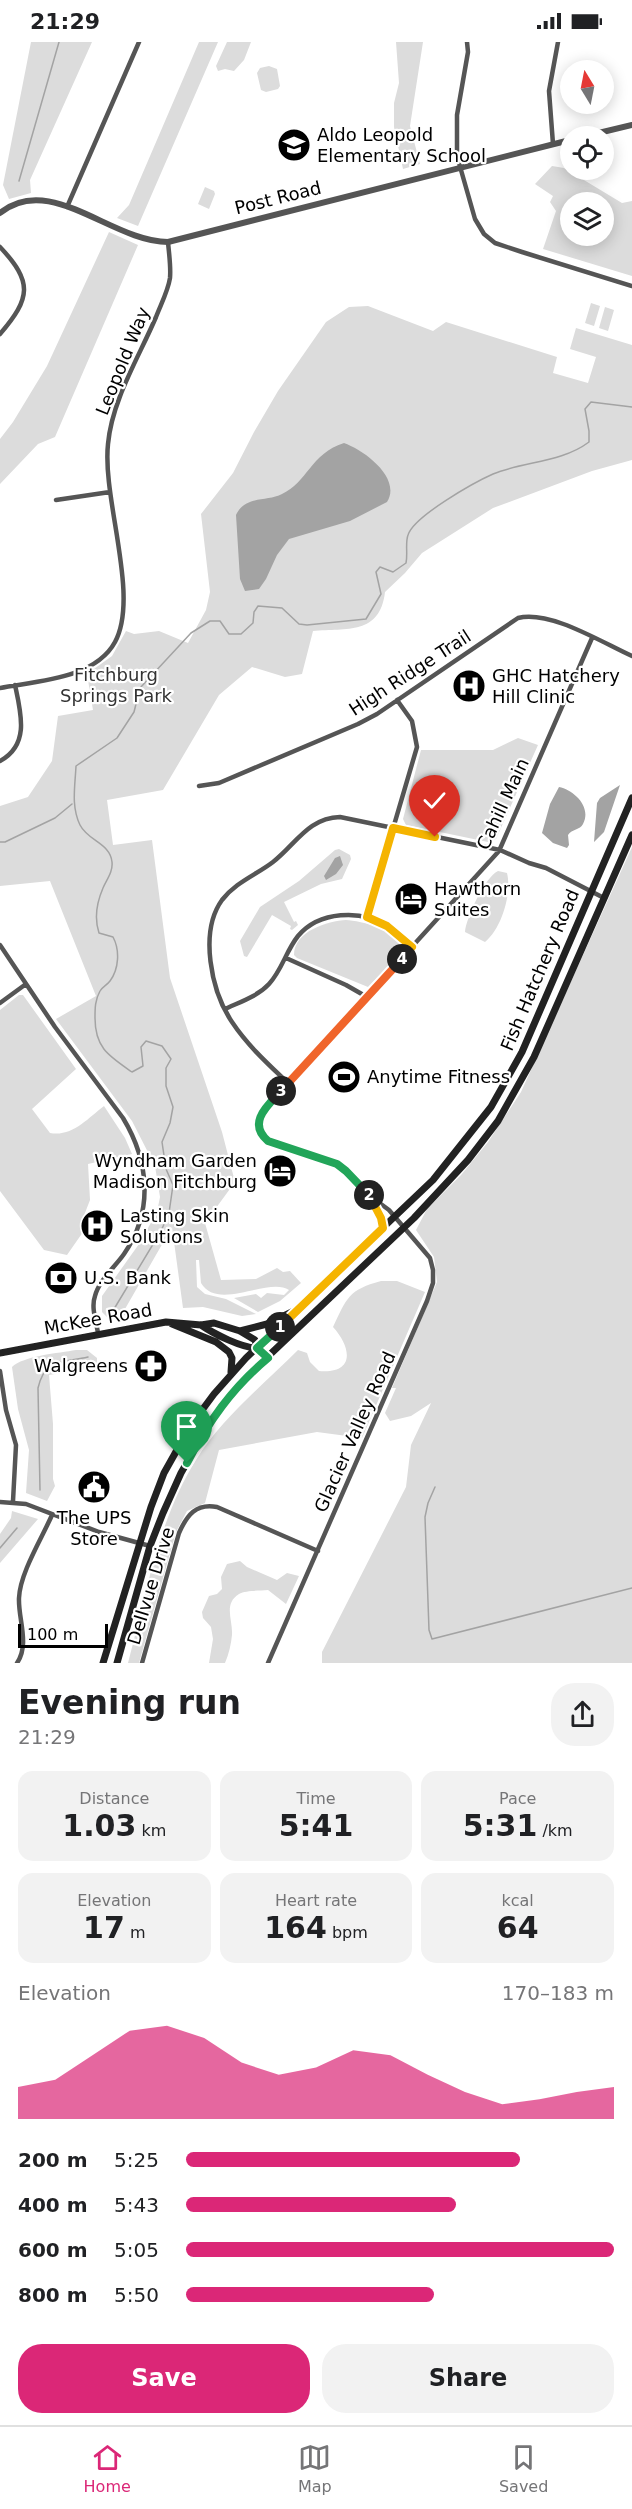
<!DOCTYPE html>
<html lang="en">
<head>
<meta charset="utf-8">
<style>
  body { margin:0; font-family:"DejaVu Sans",sans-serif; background:#f2f2f2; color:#202124; height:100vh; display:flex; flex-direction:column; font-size:22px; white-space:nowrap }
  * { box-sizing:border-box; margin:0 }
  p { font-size:20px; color:#757577 }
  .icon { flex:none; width:33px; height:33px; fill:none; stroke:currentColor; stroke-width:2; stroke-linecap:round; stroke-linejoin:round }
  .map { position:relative; height:1621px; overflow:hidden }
  .side { display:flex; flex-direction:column; background:#fff; flex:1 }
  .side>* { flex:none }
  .needle { width:39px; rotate:350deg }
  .buttons { position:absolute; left:560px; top:18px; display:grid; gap:12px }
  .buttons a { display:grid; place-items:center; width:54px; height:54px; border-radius:50%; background:#fff; box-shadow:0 3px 15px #0003; font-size:30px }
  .scale { position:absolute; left:18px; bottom:15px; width:90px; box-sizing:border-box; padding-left:6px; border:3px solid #000; border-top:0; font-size:16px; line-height:21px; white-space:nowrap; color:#000; -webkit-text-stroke:4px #fff; paint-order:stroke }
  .pin { position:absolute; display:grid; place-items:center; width:51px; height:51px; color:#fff; margin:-62px -26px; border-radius:50% 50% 50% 0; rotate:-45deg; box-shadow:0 0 6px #0007 }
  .pin .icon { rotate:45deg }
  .km { position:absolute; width:30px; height:30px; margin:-15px; border-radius:50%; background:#222; color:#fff; font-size:16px; line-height:30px; text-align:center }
  .round { display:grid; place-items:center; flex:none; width:63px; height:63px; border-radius:24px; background:#f2f2f2 }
  .overview { display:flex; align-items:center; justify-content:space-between; height:102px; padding:0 18px }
  h1 { font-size:33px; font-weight:700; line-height:45px }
  .metrics { display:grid; grid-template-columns:repeat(3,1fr); gap:9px; height:102px; padding:6px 18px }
  .metrics div { display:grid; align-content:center; border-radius:15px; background:#f2f2f2; text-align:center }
  .metrics b { font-size:30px; font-weight:700 }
  .metrics small { font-size:16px; font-weight:400 }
  .metrics p { font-size:16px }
  .chart { height:168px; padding:12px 18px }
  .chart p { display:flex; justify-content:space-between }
  .chart svg { width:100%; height:108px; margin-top:6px; fill:#db2777; opacity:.7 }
  .primary-button { display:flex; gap:12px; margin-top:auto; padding:12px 18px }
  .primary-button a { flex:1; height:69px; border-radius:24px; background:#db2777; color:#fff; font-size:24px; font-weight:700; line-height:69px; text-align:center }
  .primary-button a+a { background:#f2f2f2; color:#202124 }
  ul { padding:0 18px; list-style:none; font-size:20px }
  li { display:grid; grid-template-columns:96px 72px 1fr; align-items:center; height:45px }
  li i { height:15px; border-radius:8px; background:#db2777 }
  .status { display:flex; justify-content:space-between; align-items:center; height:42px; padding:0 30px; background:#fff; direction:ltr }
  .status svg { height:16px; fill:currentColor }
  .dock { display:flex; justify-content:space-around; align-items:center; height:84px; border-top:2px solid #e0e0e0; background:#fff; font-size:16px; color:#757577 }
  .dock a { display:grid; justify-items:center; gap:3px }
  .dock .active { color:#db2777 }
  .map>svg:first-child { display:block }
  .green { fill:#dcdcdc; fill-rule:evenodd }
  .water { fill:#a3a3a3 }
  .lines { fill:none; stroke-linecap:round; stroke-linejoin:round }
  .stream { stroke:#a3a3a3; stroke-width:1.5 }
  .minor { stroke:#555; stroke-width:4.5 }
  .tertiary { stroke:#555; stroke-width:6 }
  .secondary { stroke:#222; stroke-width:7 }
  .split-1-casing { stroke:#fff; stroke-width:12 }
  .split-2-casing { stroke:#fff; stroke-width:12 }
  .split-3-casing { stroke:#fff; stroke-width:12 }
  .split-4-casing { stroke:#fff; stroke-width:12 }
  .split-5-casing { stroke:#fff; stroke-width:12 }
  .split-1 { stroke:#22a559; stroke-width:8 }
  .split-2 { stroke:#f5b400; stroke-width:8 }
  .split-3 { stroke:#22a559; stroke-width:8 }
  .split-4 { stroke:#f0652b; stroke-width:8 }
  .split-5 { stroke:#f5b400; stroke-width:8 }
  .labels { text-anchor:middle; stroke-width:4.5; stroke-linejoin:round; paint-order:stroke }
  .poi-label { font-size:18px; fill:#000; stroke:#fff; text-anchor:start }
  .street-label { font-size:18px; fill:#000; stroke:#fff }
  .park-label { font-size:18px; fill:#333; stroke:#fff }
</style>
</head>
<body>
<div class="status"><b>21:29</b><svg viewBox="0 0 49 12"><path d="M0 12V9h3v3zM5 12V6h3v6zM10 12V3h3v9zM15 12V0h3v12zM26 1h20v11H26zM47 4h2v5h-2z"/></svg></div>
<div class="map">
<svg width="632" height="1621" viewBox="0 0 632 1621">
  <rect width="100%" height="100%" fill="#fff"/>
  <!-- green -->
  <path class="green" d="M31,0h61l-62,138 1,13 -22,6 -6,-14z
    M199,0h19l-80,184 -21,-8 12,-13z
    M227,0h24l-7,18 -10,11 -9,-2 -7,2 -2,-5z
    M396,0h27l-13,84 10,38 -17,5 -9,-42v-24l5,-20z
    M269,24l8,3 3,17 -2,3 -12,3 -5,-2 -4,-17 3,-5z
    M552,124l12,2 58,35 10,-2v75l-89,-27 13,-38 -6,-9 3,-6 -18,-12zM603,160v34h-33v-34z
    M205,145l9,4 1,3 -6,15 -11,-5z
    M109,190l29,13 -83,192 -17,7 -38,40v-45l13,-17 34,-56z
    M591,261l9,3 -6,20 -9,-3z
    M368,264l65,25 13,-9 111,35 -4,16 35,10 8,-26 -26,-8 6,-21 56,17v115l-40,11 -99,37 -71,45 -17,20 -20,19c-5,43 -38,36 -72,39l-11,43 -17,3 -33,-10 -33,28 -56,95 -56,10 6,45 39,-5 18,138 52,154 13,50 -30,41 16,57 35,-1 21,-11 6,4 7,-1 11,12 -21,18 -22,11 -24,-14 22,-4 5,4 6,-5 17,2 5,-5c-20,-14 -71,22 -88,-7l-2,-23h-3l1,27 8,7 21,5 30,15 -14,2 -39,-9 -20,1 -11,-81 -47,82 1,6 -18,3 -6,-6v-16l37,-52 18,-32 3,-15 -5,-31 -23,-45 -76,-102 40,-23 -46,-115 -50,5v-80l28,-9 24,-36 6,-45 35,-6 -6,-36 25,-18 14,-25 8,3 25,-3 29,12 18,-33 4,-18 -9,-78 32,-41 21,-41 24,-41 48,-69 23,-15z
    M605,265l9,3 -6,21 -9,-3z
    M518,696l20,7 -42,94 -8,3 -82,-17 -3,-6 18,-69h72z
    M632,805v816h-310v-11l84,-165 5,-42 20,-42 -20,13 -21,5 -5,-8 11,-25h-4l45,-106 -3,-25 -18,-27 11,-21 34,-34 27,-33 33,-50z
    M339,807l11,6 1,4 -9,20 -21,5 -37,18 10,20 2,-1 2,4 -6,5 -2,-1 1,-3 -19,-11 -25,42 -3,-1 -4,-15 20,-34 39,-26 36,-31z
    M498,829l9,2c5,20 -5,55 -22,69l-20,-10c1,-14 20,-55 33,-61z
    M346,878c16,1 62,11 54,34l-32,33 -71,-29 -3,-3c0,-24 34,-34 52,-35z
    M19,953h4l53,74 -44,40 18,24c22,4 37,-14 54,-27l21,32 7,16 -44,10 2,36 -7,18 7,4 -23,33 -23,-5 -44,-59v-181z
    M381,1239h16l28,11 -63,146 -45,-6 -98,18 -14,53 -18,8 -11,21 -37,131h-11c18,-67 30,-143 68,-203 25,-41 67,-75 102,-110l9,3 3,9 9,9c36,3 33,-23 14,-44 14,-29 15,-37 48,-46z
    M76,1308h11l10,8v7l-19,5 -29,5 4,49v55l2,7 -8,15 -21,-8 3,-43 -11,-41 -6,-42c11,-11 47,-14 64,-17z
    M12,1469l26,8 -38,44v-29l11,-16z
    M240,1519l7,6 30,13 10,-7 12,3 -13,28 -18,-14c-8,1 -22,0 -29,4 -16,10 -6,26 -7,41 -1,9 -3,19 -7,28h-16l4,-24 -2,-12 -8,-9 -1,-6 7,-16 8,-2 5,-5 -1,-12 6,-13z"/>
  <!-- water -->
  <path class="water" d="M344,401c20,7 58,35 43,59l-37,19 -61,18 -12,16 -11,24 -7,10 -14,2 -5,-12 -4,-64c9,-20 31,-13 46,-21 26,-12 28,-40 62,-51z
    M620,743l-16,47 -10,10 3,-39 3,-5z
    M559,745c15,3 33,20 24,37 -3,6 -11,5 -15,11l1,10 -2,3 -14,-5 -11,-10 8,-29z
    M340,814l3,9 -7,9 -10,6 -2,-4 11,-18z"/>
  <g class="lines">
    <!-- stream -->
    <path class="stream" d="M19,139l40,-139
      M0,800h5l50,-24 17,-14
      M114,1267l47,-78 8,-18 4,-28 -7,-16 -4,-27 8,-19 3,-16 -7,-21v-18l5,-9 -9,-13 -16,-5 -5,6 2,19 -11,6c-23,-16 -37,-24 -37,-54 0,-10 0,-18 5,-27 2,-4 7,-6 10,-10 9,-12 10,-31 3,-44l-14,-4c-5,-15 -2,-31 4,-45 4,-9 10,-16 9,-26 -2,-19 -24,-21 -32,-37 -9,-19 -5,-38 -4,-59l41,-28 17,-26 6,-24 51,-55 19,-12h10l9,13h12l12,-11 1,-11 4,-6 24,2 17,16 8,1 59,-6 15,-25 -5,-22 4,-5 13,5 13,-9c2,-9 -1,-20 2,-28 6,-19 67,-53 85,-61 31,-13 68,-11 96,-32v-11l-4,-22 6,-7 41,5
      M435,1445l-7,16 -3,14 4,113 3,9 200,-51
      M40,1448l-2,-102c7,-30 24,-25 50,-31
      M0,1506l17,-20"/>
    <!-- minor -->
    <path class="minor" d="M467,0l1,10 -11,63v41l18,63 9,15 11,9 27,9 110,34
      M553,102l-4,-53 9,-49
      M67,165l72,-165
      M0,205c33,35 31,51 0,87
      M56,458l54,-8
      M0,646c37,-7 95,-9 115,-46 25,-46 -13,-143 -7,-198 4,-44 31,-87 48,-127 5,-13 12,-26 14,-39 1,-12 -1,-24 -2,-36
      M0,719c30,-16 21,-48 15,-76
      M199,744l20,-3 139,-59 19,-10 141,-96c32,-8 83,24 114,38
      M367,875l50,-170 -5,-26 -15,-21
      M0,903l55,82 68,91c26,43 31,93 1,136 -9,13 -25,26 -29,42 -4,11 1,25 3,37
      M286,916l60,27 21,12
      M0,961l26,-19
      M225,967c15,-7 33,-13 44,-25 13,-14 17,-33 29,-48 21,-25 63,-27 89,-10 9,6 17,14 25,21
      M288,1041c-20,-19 -40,-37 -56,-61 -21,-31 -33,-90 -10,-122 14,-18 34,-25 51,-38 23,-18 35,-44 67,-45l160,33 29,13 17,5 58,30
      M371,1156l10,20 2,11
      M0,1329l6,39 10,35 -3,56
      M0,1460l26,2 73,28 51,14
      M17,1621c13,-19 1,-44 2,-65 1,-25 23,-60 33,-83
      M142,1621l37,-130c8,-18 17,-30 38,-26l101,44
      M268,1621l159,-362 6,-18v-13l-3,-12 -41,-48 -19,-14 -29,-29 -10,-6 -63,-20 -7,-8 -3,-10 3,-9 27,-31 211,-232 93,-213"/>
    <!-- tertiary -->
    <path class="tertiary" d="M586,94l46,-11
      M0,171c50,-41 112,29 168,29l402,-102"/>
    <!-- secondary -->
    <path class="secondary" d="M172,1282l44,18 13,10 3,6 -1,14
      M201,1283c13,9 41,23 56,23
      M240,1289l27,-7 27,-13
      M0,1311l166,-31 35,3 13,-2 26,8 15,9 2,8 11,10
      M103,1621l48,-156 13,-34 27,-48 23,-31 32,-36 187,-178 58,-73 31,-55 110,-254
      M117,1621l33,-117 13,-33 18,-40 35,-61 27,-32 171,-162 54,-58 30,-39 36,-64 98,-222"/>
  </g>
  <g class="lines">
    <!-- split-1 casing -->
    <g class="split-1-casing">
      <path id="split-1" d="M187,1421c21,-41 45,-75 81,-105l-11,-10 23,-21"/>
    </g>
    <!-- split-2 casing -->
    <g class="split-2-casing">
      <path id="split-2" d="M280,1285l103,-99 -2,-10 -12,-23"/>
    </g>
    <!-- split-3 casing -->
    <g class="split-3-casing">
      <path id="split-3" d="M281,1049c-14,15 -34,32 -13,50l69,23 9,7 23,24"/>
    </g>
    <!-- split-4 casing -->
    <g class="split-4-casing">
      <path id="split-4" d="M281,1049l121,-132"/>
    </g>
    <!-- split-5 casing -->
    <g class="split-5-casing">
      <path id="split-5" d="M402,917l10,-12 -25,-21 -20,-9 26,-89 42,9"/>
    </g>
    <!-- split-1 -->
    <use href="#split-1" class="split-1"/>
    <!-- split-2 -->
    <use href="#split-2" class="split-2"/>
    <!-- split-3 -->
    <use href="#split-3" class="split-3"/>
    <!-- split-4 -->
    <use href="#split-4" class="split-4"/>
    <!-- split-5 -->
    <use href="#split-5" class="split-5"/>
  </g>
  <!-- icons -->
  <defs>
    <g id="school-disc" transform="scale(1.725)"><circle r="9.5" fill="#000" stroke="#fff"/><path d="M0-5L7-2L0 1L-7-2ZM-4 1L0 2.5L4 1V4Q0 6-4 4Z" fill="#fff"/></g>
    <g id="hospital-disc" transform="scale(1.725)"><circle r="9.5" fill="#000" stroke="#fff"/><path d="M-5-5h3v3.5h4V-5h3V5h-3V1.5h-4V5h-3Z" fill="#fff"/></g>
    <g id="hotel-disc" transform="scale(1.725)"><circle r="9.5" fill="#000" stroke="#fff"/><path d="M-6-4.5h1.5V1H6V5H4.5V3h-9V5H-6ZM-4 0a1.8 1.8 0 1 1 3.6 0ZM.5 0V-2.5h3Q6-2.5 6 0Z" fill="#fff"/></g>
    <g id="stadium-disc" transform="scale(1.725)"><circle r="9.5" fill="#000" stroke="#fff"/><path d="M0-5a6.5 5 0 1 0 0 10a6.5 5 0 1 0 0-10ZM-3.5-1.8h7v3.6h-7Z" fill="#fff"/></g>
    <g id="bank-disc" transform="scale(1.725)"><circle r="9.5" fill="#000" stroke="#fff"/><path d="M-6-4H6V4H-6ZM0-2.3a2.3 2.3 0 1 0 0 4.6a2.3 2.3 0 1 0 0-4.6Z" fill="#fff"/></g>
    <g id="pharmacy-disc" transform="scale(1.725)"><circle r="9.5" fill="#000" stroke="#fff"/><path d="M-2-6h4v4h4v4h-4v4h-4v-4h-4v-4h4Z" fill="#fff"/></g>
    <g id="civic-disc" transform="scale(1.725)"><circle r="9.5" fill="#000" stroke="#fff"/><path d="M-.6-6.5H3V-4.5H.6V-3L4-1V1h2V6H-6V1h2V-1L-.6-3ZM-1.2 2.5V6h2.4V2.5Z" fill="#fff"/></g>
  </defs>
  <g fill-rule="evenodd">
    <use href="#school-disc" x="294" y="103"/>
    <use href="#hospital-disc" x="469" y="644"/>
    <use href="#hotel-disc" x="411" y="857"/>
    <use href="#stadium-disc" x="344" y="1035"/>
    <use href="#hotel-disc" x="280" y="1129"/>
    <use href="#hospital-disc" x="97" y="1184"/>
    <use href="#bank-disc" x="61" y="1236"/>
    <use href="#pharmacy-disc" x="151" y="1324"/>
    <use href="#civic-disc" x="94" y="1445"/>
  </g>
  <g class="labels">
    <!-- poi labels -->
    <g class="poi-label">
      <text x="317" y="99">Aldo Leopold<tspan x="317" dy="21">Elementary School</tspan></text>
      <text x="492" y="640">GHC Hatchery<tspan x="492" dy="21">Hill Clinic</tspan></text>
      <text x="434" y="853">Hawthorn<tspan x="434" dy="21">Suites</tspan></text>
      <text x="367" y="1041">Anytime Fitness</text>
      <text x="257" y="1125" text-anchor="end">Wyndham Garden<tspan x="257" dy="21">Madison Fitchburg</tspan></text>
      <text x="120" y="1180">Lasting Skin<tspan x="120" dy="21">Solutions</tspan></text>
      <text x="84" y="1242">U.S. Bank</text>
      <text x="128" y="1330" text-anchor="end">Walgreens</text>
      <text x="94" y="1482" text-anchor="middle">The UPS<tspan x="94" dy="21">Store</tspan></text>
    </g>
    <!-- street labels -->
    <g class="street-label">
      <text transform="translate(278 156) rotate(-14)" y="6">Post Road</text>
      <text transform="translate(123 319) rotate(-68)" y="6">Leopold Way</text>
      <text transform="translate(410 631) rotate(-33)" y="6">High Ridge Trail</text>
      <text transform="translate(503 762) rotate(-65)" y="6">Cahill Main</text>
      <text transform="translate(540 928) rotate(-67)" y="6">Fish Hatchery Road</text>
      <text transform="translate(98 1277) rotate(-10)" y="6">McKee Road</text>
      <text transform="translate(355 1390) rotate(-66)" y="6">Glacier Valley Road</text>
      <text transform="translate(151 1544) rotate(-73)" y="6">Dellvue Drive</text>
    </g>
    <!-- park labels -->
    <g class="park-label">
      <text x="116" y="639">Fitchburg<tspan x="116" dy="21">Springs Park</tspan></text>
    </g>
  </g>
</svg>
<div class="buttons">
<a><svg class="needle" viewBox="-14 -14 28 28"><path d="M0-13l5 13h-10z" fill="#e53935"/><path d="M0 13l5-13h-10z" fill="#757577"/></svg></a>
<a><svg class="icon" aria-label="locate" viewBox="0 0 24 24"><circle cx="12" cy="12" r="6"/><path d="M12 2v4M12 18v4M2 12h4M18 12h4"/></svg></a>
<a><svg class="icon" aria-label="layers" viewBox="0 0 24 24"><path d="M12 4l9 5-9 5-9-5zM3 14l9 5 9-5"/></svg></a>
</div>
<div class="scale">100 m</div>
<div class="pin" style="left:187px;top:1421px;background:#1e9e55"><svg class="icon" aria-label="arrive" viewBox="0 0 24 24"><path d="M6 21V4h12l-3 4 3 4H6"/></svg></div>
<div class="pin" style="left:435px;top:795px;background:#d93025"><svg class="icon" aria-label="check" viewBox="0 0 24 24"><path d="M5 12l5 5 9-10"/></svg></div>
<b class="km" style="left:280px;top:1285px">1</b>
<b class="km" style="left:369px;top:1153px">2</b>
<b class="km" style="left:281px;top:1049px">3</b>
<b class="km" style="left:402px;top:917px">4</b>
</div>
<section class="side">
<div class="overview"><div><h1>Evening run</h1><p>21:29</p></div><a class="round"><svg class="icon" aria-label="share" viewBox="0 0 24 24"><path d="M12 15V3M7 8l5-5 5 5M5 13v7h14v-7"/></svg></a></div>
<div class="metrics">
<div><p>Distance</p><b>1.03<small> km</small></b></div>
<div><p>Time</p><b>5:41</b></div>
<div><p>Pace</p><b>5:31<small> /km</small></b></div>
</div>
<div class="metrics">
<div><p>Elevation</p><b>17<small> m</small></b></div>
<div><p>Heart rate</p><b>164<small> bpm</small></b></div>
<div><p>kcal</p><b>64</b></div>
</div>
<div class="chart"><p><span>Elevation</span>170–183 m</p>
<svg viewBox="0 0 160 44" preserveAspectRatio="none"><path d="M0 44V31L10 28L20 18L30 8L40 6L50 11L60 21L70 26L80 23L90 16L100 18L110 26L120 33L130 38L140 36L150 33L160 31V44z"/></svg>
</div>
<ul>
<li><b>200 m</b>5:25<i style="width:78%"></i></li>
<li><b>400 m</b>5:43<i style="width:63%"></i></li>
<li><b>600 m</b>5:05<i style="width:100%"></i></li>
<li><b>800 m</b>5:50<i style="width:58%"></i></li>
</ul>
<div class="primary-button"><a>Save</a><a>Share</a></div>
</section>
<nav class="dock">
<a class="active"><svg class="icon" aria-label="home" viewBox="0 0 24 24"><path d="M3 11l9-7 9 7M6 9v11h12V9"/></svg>Home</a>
<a><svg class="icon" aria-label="map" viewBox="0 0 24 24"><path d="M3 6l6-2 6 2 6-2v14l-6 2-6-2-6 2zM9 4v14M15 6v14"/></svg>Map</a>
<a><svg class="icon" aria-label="saved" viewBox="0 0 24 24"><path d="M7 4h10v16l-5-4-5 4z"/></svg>Saved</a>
</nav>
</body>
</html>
